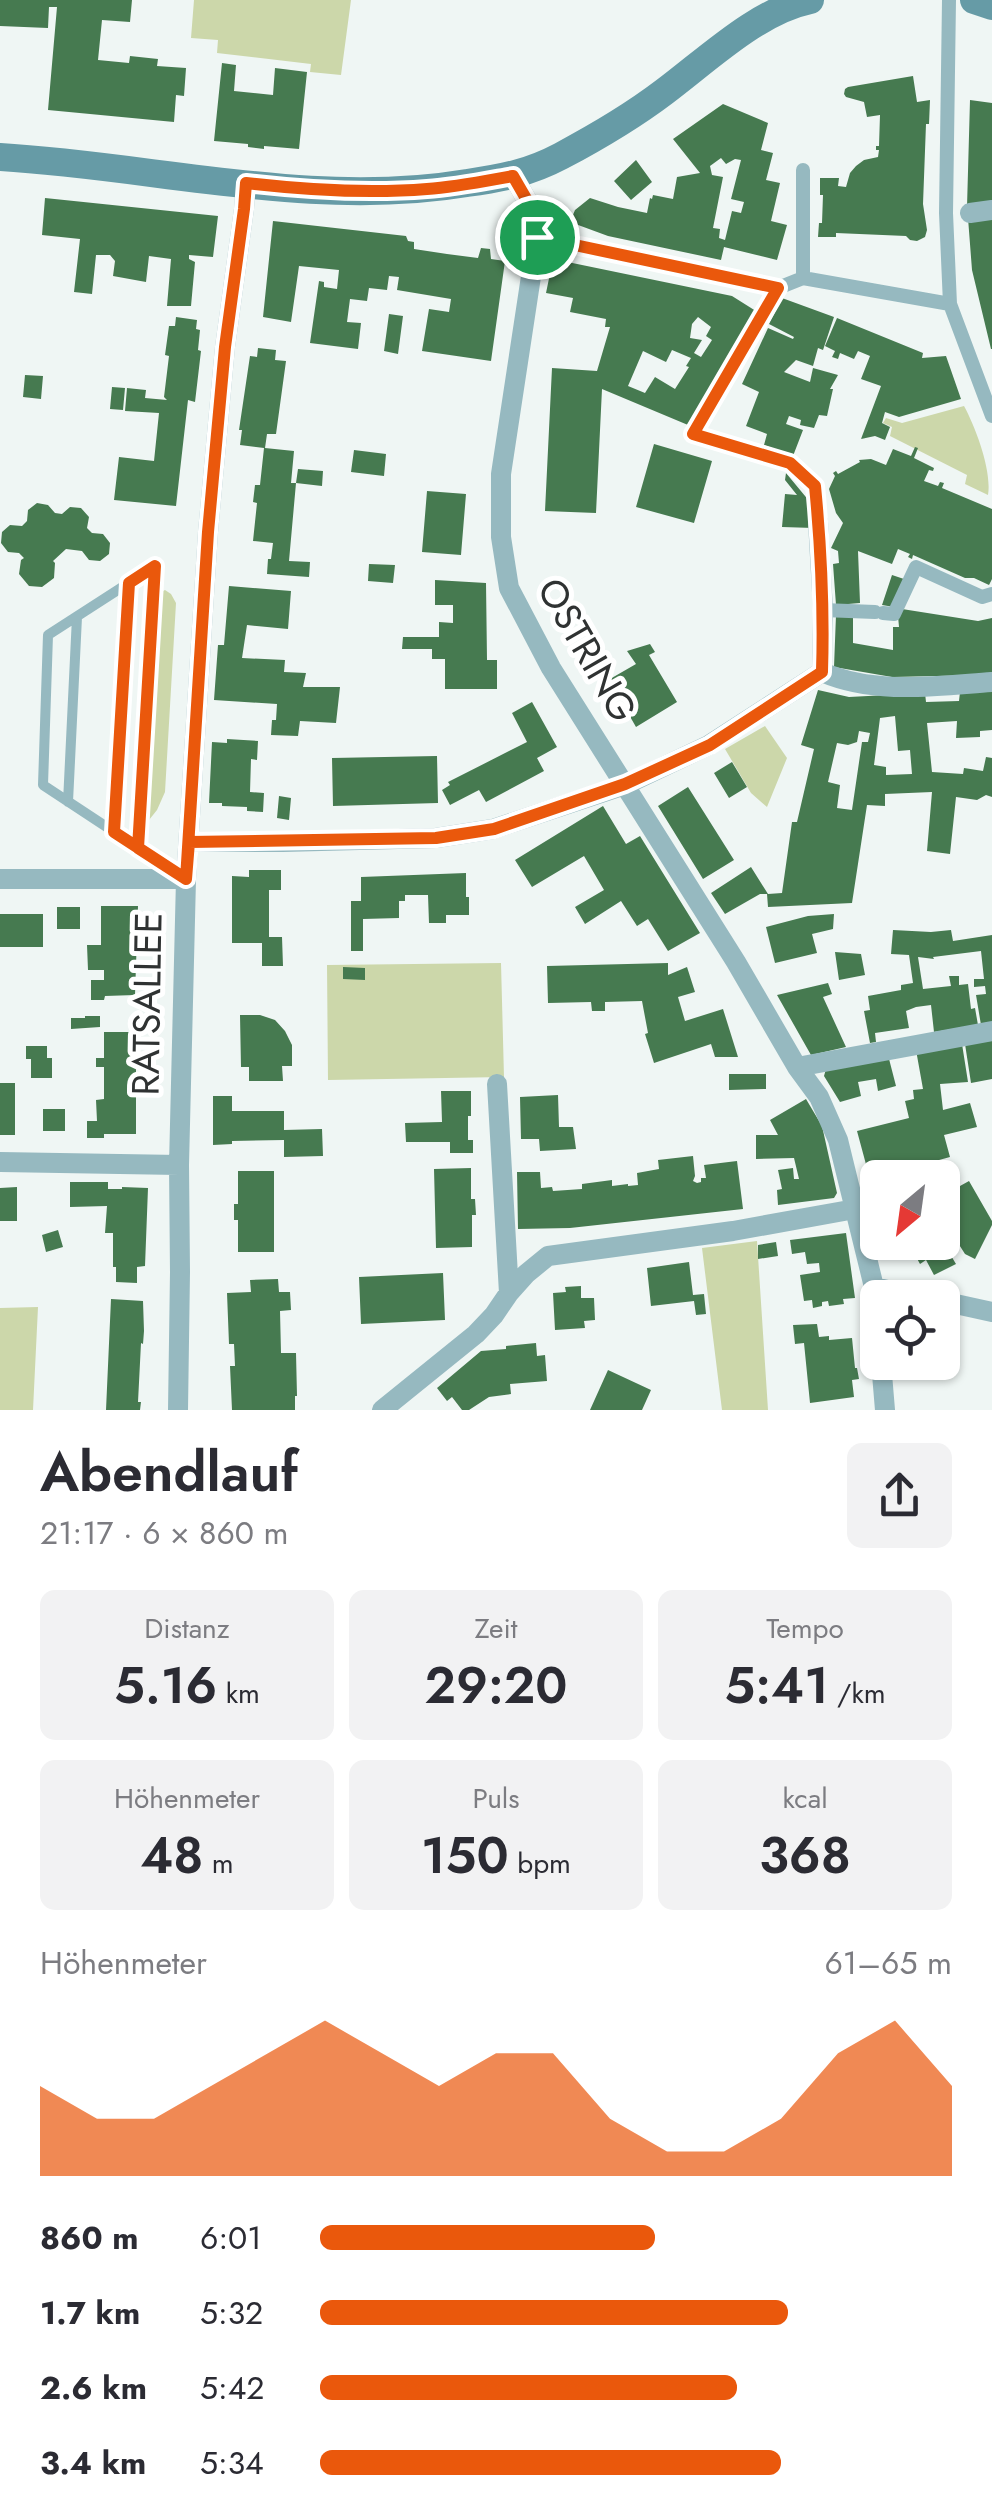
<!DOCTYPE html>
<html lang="de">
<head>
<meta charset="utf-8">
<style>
  body { margin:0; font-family:Jost,sans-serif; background:#f2f2f3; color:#2b2b33; height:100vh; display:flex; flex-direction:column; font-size:38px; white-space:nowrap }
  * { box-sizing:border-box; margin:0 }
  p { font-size:32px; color:#7c7c81 }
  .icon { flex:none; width:55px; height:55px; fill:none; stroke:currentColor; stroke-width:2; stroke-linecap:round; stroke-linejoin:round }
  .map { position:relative; height:1410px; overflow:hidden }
  .side { display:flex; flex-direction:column; background:#fff; flex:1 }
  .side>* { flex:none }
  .needle { width:65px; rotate:209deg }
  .buttons { position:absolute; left:860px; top:1160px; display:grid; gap:20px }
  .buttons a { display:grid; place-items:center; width:100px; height:100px; border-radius:15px; background:#fff; box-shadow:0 2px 8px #0004; font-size:50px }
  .pin { position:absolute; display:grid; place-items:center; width:85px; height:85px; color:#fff; margin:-42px; border:5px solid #fff; border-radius:50%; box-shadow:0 2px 10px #0007 }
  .round { display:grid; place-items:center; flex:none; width:105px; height:105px; border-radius:15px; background:#f2f2f3 }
  .summary { display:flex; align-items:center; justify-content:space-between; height:170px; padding:0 40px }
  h1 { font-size:55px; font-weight:600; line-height:75px }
  .stats { display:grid; grid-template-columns:repeat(3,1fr); gap:15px; height:170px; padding:10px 40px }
  .stats div { display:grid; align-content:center; border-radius:15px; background:#f2f2f3; text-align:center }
  .stats b { font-size:50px; font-weight:600 }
  .stats small { font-size:28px; font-weight:400 }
  .stats p { font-size:28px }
  .chart { height:280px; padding:20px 40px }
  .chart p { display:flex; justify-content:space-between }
  .chart svg { width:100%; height:180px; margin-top:10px; fill:#ea580c; opacity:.7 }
  ul { padding:0 40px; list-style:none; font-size:32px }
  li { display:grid; grid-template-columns:160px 120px 1fr; align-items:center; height:75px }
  li i { height:25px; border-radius:12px; background:#ea580c }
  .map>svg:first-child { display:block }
  .green { fill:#ccd7aa }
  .building { fill:#467a50; fill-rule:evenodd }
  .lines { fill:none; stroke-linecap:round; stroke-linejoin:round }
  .service { stroke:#96b9c0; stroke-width:10 }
  .pedestrian { stroke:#96b9c0; stroke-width:14 }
  .minor { stroke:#96b9c0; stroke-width:20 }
  .secondary { stroke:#669ba6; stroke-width:28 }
  .route-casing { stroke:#fff; stroke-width:20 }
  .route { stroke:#ea580c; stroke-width:12 }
  .labels { text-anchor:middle; stroke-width:10; stroke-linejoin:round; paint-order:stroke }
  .street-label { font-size:38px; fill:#2f3232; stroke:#fff }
</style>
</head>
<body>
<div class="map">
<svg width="992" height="1410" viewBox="0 0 992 1410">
  <rect width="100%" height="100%" fill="#eff6f4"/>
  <!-- green -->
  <path class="green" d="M194,0h157l-10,75 -31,-3 1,-8 -94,-11 1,-13 -27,-2z
    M964,406c12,22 28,65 24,89l-23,-11 2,-9 -77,-39 2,-9 -9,-4 3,-5 16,5z
    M165,590l6,4 5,9 -11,189 -8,18 -8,10 -6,-2 16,-225z
    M765,726l22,32 -20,49 -16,-14 -26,-44z
    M501,963l3,114 -176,3 -1,-115z
    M757,1241l11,169h-46l-20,-162z
    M38,1307l-5,103h-33v-102z"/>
  <!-- building -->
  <path class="building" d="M0,0h132l-2,22 -28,-2 -4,40 31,3 1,-7 28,3 -1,7 29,2 -2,28 -8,-1 -2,27 -126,-12 9,-103h-8l-1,21 -48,-2z
    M222,63l14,2 -2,26 39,4 2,-27 32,4 -8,77 -35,-3v3l-16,-2v-3l-34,-3z
    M913,76l4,26 13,-2 -1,24h-3l-3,80 4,26 -2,7 -8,4 -7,-1 -4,-4 -70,-3v4h-18l1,-14h3l1,-28h-3v-17h19l-1,8 8,1 4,-14 6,-7 8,-6 14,-3 1,-7h-3v-4h3l1,-31 -13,2 -3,-15 -18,-5 -2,-3 1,-5 3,-2z
    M970,100l22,3v103l-25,1z
    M723,104l45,19 -7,27 12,3 -7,27 14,3 -9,38 16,4 -10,35 -53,-13 -3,13 -113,-24 -38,-14 5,-12 15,-12 28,9 29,6 3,-15 2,1 1,-4 20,4 4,-22 23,-4 -27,-34zM721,158l5,6 9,-5 6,1 -10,39 13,3 -3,11 -9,-2 -7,29 -6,-2 1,-9 -7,-1 10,-51 -11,-2 -2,-9z
    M636,160l16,22 -21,18 -17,-19z
    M45,198l173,18 -5,41 -24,-2v4l6,3 -4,44h-24l4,-47 -22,-3 -3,26 -33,-6 2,-15 -5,-6h-14l-4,39 -18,-2 6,-53 -38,-4z
    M992,217v132h-1l-19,-79 -4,-52z
    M273,221l133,15 2,5 6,1v7l33,5 31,4 3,-10 9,1 1,10 14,2 -14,100 -69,-10 7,-42 20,3 2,-13 -54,-9 2,-13 -10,-1 -2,14 -18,-2 -2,13 -17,-2 -3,23 14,1 -3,26 -48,-6 9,-62 5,1v5l13,2 2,-19 -40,-4 -8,56 -28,-5z
    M553,259l179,37 27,17 -71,112 -86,-36 -6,124 -51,-2 7,-143 45,3 13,-44h-5l1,-8 -36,-7 3,-14 -27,-5zM698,317l13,10 -5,9 6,4 -11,17 -7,-4 8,-13 -12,-2 2,-14zM672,350l19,8 -5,8 3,1 -14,22 -20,-12 -10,16 -17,-7 15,-35 23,11z
    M782,298l52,19 -11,33 -5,-2 -5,18 -17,-6 -12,12 26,10 3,-14 25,7 -8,14h3l-6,27 -8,-1 -5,13 -14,-3 1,-5 -12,-4 -3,8 17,6 -10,26 -29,-11 3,-11 -21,-8 13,-34 -17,-8 26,-56 25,11 1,-2 -25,-13z
    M389,314l14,2 -5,38 -14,-3z
    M176,317l21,3 -1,9 4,1 -2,20 3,1 -6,51 -7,-2 -12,106 -62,-6 5,-43 35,4 5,-48 -34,-2 2,-23 19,2 -1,8 22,2 -3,-3 5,-41 -4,-1 4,-29h6z
    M837,318l86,35 -1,5 24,-2 15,43 -62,18 -14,-5 -3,11 8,4 -5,13 -10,-4 -14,3 20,-53 -20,-7 9,-23 -12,-5 -4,8 -14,-6 -2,6 -6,-2 3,-6 -10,-5z
    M258,348l18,2 -1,10 11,1 -10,73h-9l-2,14 29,3 -3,32h5l2,-14 25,2 -1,15 -26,-3 -7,78 21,1 -1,15 -42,-3 1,-15h3l2,-16 -20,-2 4,-38 -4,-1 2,-17h5l4,-37 -24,-3 2,-15h-3l11,-74 7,1z
    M25,375l18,1 -2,23 -18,-2z
    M112,387l13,1 -2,22 -13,-1z
    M654,444l58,17 -18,62 -58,-16z
    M915,447l3,1 -4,10 20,10 -1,3 -4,-1 -5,11 14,5 2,-4 4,1 -2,5 50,21v70l-3,6 -15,-7h-9l-52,-23 -1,4 -4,-2 2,-3 -12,-5 -6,15 -34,-13 2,52 -24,2 -3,-41 6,-1 -1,-12 -7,-3 12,-25 -7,-10 -7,-24 6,-13 -2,-3 3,-2 2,3 22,-12 -1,-2 12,-1 15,6 7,-16 18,7z
    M354,450l32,4 -2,22 -33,-4z
    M786,473l24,29 4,26 -32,-1 3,-33 12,1 -12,-15z
    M427,491l39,3 -5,61 -39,-3z
    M37,503l11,2 7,8 7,1 8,-7 11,1 8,9 -2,11 5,5 11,1 7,9 -1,11 -9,7 -11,-1 -7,-9 -16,-2 -13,12 2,2 -1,15 -12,9 -13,-1 -10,-12 2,-14 3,-2 -5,-5 -11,-1 -7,-9 1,-11 8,-7 12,1 5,-5 1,-11z
    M369,564l26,1 -2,18 -25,-2z
    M892,575l12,4 -10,28 -12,-2z
    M435,580l51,3 1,77h10v29h-52v-30h-13v-10h-30l1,-12h36v-15l14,1v-18h-18z
    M229,586l62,5 -3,38 -41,-4 -5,33 43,2 -1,12 22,1 -3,14h37l-4,36 -36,-2 -2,15 -27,-1 1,-15h4l1,-16 -63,-4 4,-55h6z
    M902,609l76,12 14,-3v54l-9,3 -91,2 -58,-10 2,-52 17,2v26l40,7v-23h6l-1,-11z
    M650,644l5,8 -6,3 28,47 -41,25 -12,-21 4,-2 -18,-25 26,-15 -9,-13z
    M818,690l31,7 76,-4 1,9 33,-1 1,-9 32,-1v39l-12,1v6l-24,1 1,-17 -30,2 5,49 31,2 1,-6 19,3 3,-14 6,1v39l-6,-2 -9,5 -21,-3 -6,57 -23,-3 5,-59 -47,2v12l-18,-1 -15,98 -84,4 -1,-13h-7l-35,20 -14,-21 40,-26 17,27 14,-1 10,-71h5l17,-73 -13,-4zM895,716l3,35 12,-1 2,24 -26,1v-8l-12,-2 6,-47zM859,731l11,2 -2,9h-6l-10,68 -15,-2 3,-23 -12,-3 9,-39 11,2 9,-3z
    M532,702l25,45 -20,11 7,13 -58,31 -7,-12 -29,15 -8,-15 8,-5 -2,-3 79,-40 -15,-29z
    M227,739l31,2 -1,19 -6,-1 -1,33 14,1 -1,19 -16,-1v-4l-25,-1v-3h-13l3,-61 15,1z
    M437,756l1,47 -105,3 -1,-48z
    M732,762l15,25 -18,11 -15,-25z
    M688,787l46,73 -31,19 -45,-73z
    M279,796l12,2 -2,22 -12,-2z
    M603,806l23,38 14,-8 60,97 -32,18 -20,-32 -11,7 -16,-25 -36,23 -10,-17 29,-17 -20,-34 -52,31 -17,-27z
    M249,870h32v20h-12v47h13l1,29h-21v-23h-30v-67l17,1z
    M466,873v24h3v18h-23v8h-17l-1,-28h-23v6h-6v17l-36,1v32h-12v-50h10v-24z
    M101,906h37l-3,89 -30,1 -1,4h-13v-20h13v-10h-16l-1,-25h14z
    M57,907h23v22h-23z
    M0,914h43v33h-43z
    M834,914l-1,15 -21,5 5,19 -42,10 -9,-36 42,-11z
    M893,930l38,2 20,-2 2,11 39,-6v89l-11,1 -5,-30 10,-1 -1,-8 -11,1v-8h10l-3,-28 -48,6 1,2 -16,-2 5,32 28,-3 -2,-10h10v9l9,-1 3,25 4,-1 3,17 -44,7 -3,-27 -15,2 -10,4 3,17 -34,5 1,9 -6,1 -6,-32 6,-1 -2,-14 33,-6v-5l12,-2 -4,-28 -18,-1z
    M835,952l26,2 4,21 -26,5z
    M668,963v12l19,-8 8,25 -17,5 7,24 38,-12 15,48h-23l-4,-13 -57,19 -9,-29 3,-1 -6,-32 -37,1v9h-13l-1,-9 -43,1 -1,-37z
    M343,967l22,1v12l-22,-1z
    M828,983l4,11 -9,3 23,50 -35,8 -34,-60z
    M240,1015h20l15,5 10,11 7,14v21h-10l1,15h-34v-14h-8z
    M85,1016h15v11l-29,2v-11h14z
    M104,1032h32v102h-32v4h-17v-17h10l-1,-21 8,-1v-32h-8v-9h8z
    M992,1039v40l-21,4 -6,-39z
    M962,1044l6,38 -28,2 3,26 27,-7 7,24 -33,8 6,22 -29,8 -1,-4 -37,9 2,8h-7v16h-4l-17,-63 52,-13 -4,-17 9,-2 -1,-9 10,-1 -7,-39z
    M26,1046h21v12h5v20h-21v-19h-5z
    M888,1055l8,31 -18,5 -2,-12 -18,3 3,14 -21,6 -16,-26 2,-7z
    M729,1074h37v15l-37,1z
    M0,1083h15v52h-15z
    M441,1091h30v25h-3v24h5v13h-23v-11h-44l-1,-19 37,-1z
    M558,1095l1,32h14l3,22 -36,2 -1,-12h-18l-1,-42z
    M213,1096h19v15h52v19l38,-1 1,27 -39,1v-17l-52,1v3l-19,1z
    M806,1099l16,27 15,67 -3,5 -56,7 -1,-15 5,-1 -4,-19 15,-2 1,11h5l-5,-21 -38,1v-24h22l-8,-15z
    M43,1109h22v22h-22z
    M693,1156l2,20 -2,5 4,2 4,-1v-4h5l-2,-13 33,-4 6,48 -173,19 -52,1 -1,-57h23l1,16 11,-1 1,4 29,-2v-5l30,-4v6l16,-2v2l10,-1 -1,-12 22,-4 -1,-9z
    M471,1168v31h4l1,16h-4v32l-36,1 -2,-79z
    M238,1171h36v81h-36v-32h-4v-16h4z
    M969,1181l23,40v4l-17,34 -10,-5 -7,-11 -11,6 9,15 -22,11 -8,-15 -6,4 -12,-22h34v-46z
    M70,1182h38v7h14v-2l26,1 -3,78 -8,1v16l-21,-1v-15h-3v-34h-8l2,-27 -37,1z
    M17,1187v34h-17v-33z
    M58,1230l5,17 -17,5 -4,-17z
    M846,1233l9,65 -12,1 1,5 -15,2 -1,-5 -6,1v4l-9,2 -1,-8 -8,1 -4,-26 20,-3 -1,-9 -12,1 -2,-12 -13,2 -2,-14z
    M776,1242l2,14 -20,3v-14z
    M689,1262l4,33 11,-1 2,20 -10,1 -2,-14 -43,5 -4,-38z
    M443,1273l2,47 -84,4 -2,-47z
    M278,1279l1,13h11l1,18 -11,1 1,42h15l1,43h-2v14h-63l-2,-44h5l-1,-22h-5l-2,-51 24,-1 -1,-12z
    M581,1286v12h13l1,22 -11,1 1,7 -30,2 -2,-37 13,-1 -1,-5z
    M111,1299l32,2 1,30 -1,13 -2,-1 -3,59h3l-1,8h-34z
    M817,1324l2,13 10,-1v4l23,-2 3,30h2l2,11 -7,1 2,17 -44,6 -6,-60 -9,1 -2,-19z
    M536,1343l1,13 8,-1 2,26 -37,3 1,10 -22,3 -20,13h-7l-10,-13 -5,4 -10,-13 44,-37 25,-2v-3z
    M608,1370l43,20 -9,20h-52z"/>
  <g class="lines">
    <!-- service -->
    <path class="service" d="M155,566l-107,69 -5,150 138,91
      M68,802l9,-185
      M114,832l15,-249
      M138,847l17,-281"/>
    <!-- pedestrian -->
    <path class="pedestrian" d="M949,0l-3,213 4,91 42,112
      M803,170v108
      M537,237l241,51
      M778,288l-85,146 97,29 25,23 3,36
      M778,288l25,-10 147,26
      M823,610l52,2
      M883,613l11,1 22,-47 66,30 10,-3"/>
    <!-- minor -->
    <path class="minor" d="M513,176l15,26 9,35 -36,237v63l8,51 42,80 185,294 61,105 22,30 19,43 36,147 50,11
      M970,213l22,-3
      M822,672c53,23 113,14 170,10
      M189,842h94l153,-4 57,-9 132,-44 84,-40 113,-73 1,-62 -5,-88
      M0,879h186
      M797,1067l195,-36
      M497,1084l12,209
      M0,1162l179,3
      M874,1287l4,38
      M942,1301l50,11
      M881,1362l4,48
      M178,1410l2,-138 -1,-107 7,-286 22,-347 17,-185 19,-138 2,-26
      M382,1410l94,-76 18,-19 15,-22 17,-19 22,-18 185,-25 122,-22"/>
    <!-- secondary -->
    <path class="secondary" d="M974,0l18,6
      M0,157c155,9 312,52 467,26 35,-5 62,-10 94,-27 32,-17 74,-42 103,-64 43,-32 93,-81 146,-92"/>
  </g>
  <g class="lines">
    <!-- route casing -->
    <g class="route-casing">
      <path id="route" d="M537,237l-9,-35 -15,-26c-28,5 -57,11 -86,13 -61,5 -121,1 -181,-6l-2,26 -19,138 -17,185 -22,347 -72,-47 15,-249 26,-17 -17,282 48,31 3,-37 247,-4 58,-9 131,-45 85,-39 112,-73c2,-63 -1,-124 -7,-186l-25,-23 -97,-29 85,-146 -241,-51"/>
    </g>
    <!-- route -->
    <use href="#route" class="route"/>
  </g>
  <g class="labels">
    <!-- street labels -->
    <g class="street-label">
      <text transform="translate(587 650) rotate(60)" y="13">OSTRING</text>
      <text transform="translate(147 1004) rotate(-89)" y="13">RATSALLEE</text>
    </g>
  </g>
</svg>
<div class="buttons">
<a><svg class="needle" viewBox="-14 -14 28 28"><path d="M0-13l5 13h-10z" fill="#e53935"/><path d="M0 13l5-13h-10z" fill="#7c7c81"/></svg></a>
<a><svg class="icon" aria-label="locate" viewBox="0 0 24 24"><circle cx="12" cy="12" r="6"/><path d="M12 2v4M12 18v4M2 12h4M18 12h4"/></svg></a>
</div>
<div class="pin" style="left:537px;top:237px;background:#1e9e55"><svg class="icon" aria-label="arrive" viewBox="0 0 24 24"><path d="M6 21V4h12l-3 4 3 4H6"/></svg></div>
</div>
<section class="side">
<div class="summary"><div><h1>Abendlauf</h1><p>21:17 · 6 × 860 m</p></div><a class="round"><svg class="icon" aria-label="share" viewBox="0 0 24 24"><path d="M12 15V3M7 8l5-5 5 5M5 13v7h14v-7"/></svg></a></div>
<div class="stats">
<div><p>Distanz</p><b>5.16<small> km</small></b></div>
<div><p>Zeit</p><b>29:20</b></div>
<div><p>Tempo</p><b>5:41<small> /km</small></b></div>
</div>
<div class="stats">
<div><p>Höhenmeter</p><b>48<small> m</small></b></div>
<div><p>Puls</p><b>150<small> bpm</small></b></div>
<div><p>kcal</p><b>368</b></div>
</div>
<div class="chart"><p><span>Höhenmeter</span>61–65 m</p>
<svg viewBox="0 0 160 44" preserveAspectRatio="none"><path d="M0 44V22L10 30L20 30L30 22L40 14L50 6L60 14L70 22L80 14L90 14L100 30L110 38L120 38L130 30L140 14L150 6L160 22V44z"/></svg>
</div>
<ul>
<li><b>860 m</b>6:01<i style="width:53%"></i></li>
<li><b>1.7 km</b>5:32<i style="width:74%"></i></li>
<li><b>2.6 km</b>5:42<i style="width:66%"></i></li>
<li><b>3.4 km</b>5:34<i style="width:73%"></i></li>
</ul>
</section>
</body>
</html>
